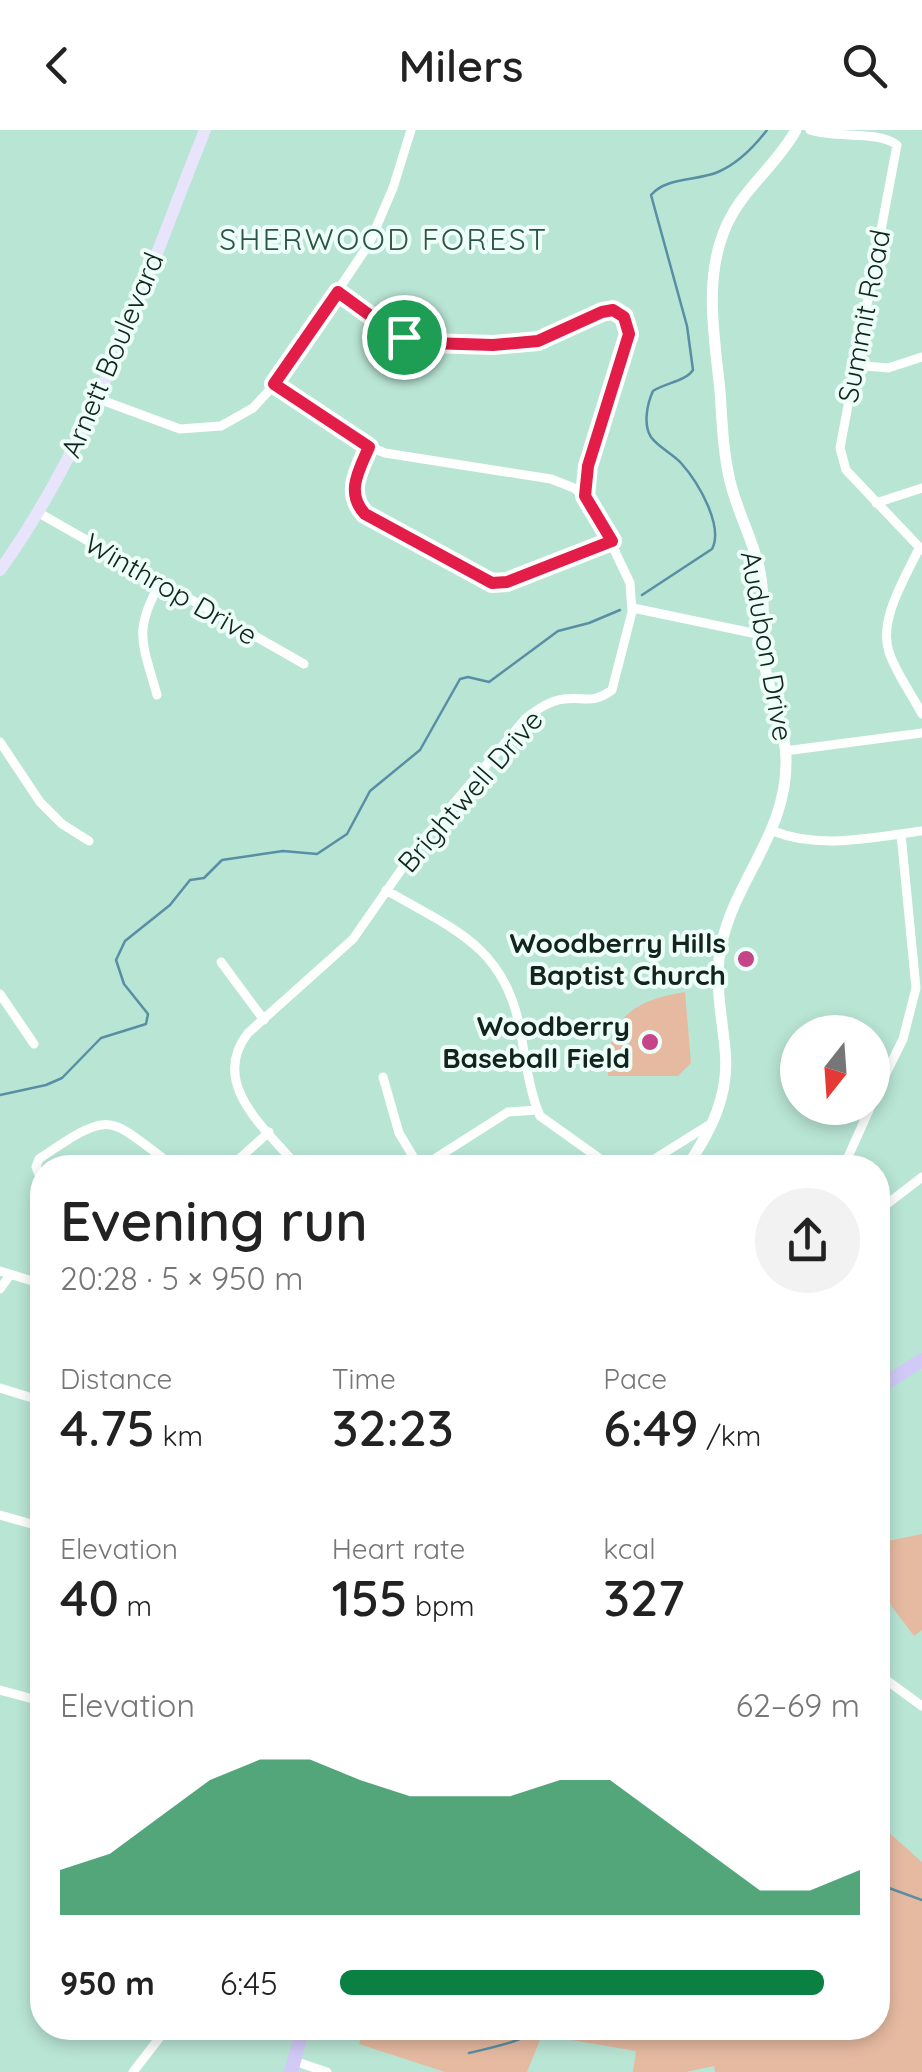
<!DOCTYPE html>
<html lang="en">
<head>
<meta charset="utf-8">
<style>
  body { margin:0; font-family:Quicksand,sans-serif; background:#f2f2f2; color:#222; height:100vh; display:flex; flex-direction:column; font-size:38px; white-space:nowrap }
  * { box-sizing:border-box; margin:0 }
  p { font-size:32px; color:#767676 }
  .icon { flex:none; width:55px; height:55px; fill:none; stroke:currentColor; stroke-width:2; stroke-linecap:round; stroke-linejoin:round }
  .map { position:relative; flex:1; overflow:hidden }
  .panel { position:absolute; left:30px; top:1025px; width:860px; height:885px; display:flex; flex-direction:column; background:#fff; border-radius:40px; box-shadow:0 5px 15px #0003 }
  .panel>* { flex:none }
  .needle { width:65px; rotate:197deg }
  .tools { position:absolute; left:780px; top:885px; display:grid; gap:20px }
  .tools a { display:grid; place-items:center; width:110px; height:110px; border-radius:50%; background:#fff; box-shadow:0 5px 15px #0003; font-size:50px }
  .pin { position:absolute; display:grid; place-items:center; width:85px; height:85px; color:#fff; margin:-42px; border:5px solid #fff; border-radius:50%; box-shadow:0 2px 10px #0007 }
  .round { display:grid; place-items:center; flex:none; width:105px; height:105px; border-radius:52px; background:#f2f2f2 }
  .summary { display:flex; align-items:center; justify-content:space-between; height:170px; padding:0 30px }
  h1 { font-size:55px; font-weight:600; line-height:75px }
  .stats { display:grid; grid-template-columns:repeat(3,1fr); gap:15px; height:170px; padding:10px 30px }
  .stats div { display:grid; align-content:center }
  .stats b { font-size:50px; font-weight:600 }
  .stats small { font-size:28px; font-weight:400 }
  .stats p { font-size:28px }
  .chart { height:280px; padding:20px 30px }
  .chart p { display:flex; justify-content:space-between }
  .chart svg { width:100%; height:180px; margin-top:10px; fill:#0b8043; opacity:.7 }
  ul { padding:0 30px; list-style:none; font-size:32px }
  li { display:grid; grid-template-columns:160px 120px 1fr; align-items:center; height:75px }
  li i { height:25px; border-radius:12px; background:#0b8043 }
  header { display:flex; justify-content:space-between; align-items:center; height:130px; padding:0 30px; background:#fff; font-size:45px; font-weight:600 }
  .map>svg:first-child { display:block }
  .green { fill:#e6baa1 }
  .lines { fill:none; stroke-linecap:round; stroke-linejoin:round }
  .stream { stroke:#598ea4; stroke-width:2.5 }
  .minor { stroke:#fff; stroke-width:9 }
  .tertiary { stroke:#fff; stroke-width:11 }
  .secondary { stroke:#e8e4fb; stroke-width:12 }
  .primary { stroke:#d1caf7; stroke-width:14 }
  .route-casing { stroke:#fff; stroke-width:20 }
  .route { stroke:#e11d48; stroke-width:12 }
  .poi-dot { fill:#c74489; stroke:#edfff8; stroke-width:4 }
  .labels { text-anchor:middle; stroke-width:8; stroke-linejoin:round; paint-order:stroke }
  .street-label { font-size:28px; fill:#13241f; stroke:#edfff8 }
  .poi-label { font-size:28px; font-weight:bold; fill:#13241f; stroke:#edfff8; text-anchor:end }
  .neighbourhood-label { font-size:30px; letter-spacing:2.5px; fill:#2b5346; stroke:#edfff8 }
</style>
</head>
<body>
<header><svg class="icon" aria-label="back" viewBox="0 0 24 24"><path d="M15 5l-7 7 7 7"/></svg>Milers<svg class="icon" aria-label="search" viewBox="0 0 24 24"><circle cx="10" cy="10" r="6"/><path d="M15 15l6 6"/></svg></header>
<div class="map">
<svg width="922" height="1942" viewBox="0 0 922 1942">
  <rect width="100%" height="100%" fill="#b9e5d5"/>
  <!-- green -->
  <path class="green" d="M685,862l6,71 -13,13h-70c0,-58 23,-75 77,-84z
    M922,1404v96l-8,6 -36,-48v-45z
    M878,1693l44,39v210h-207l-1,-6 -28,6h-53l3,-21 -94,-16 -15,37h-82l-86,-28 5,-16h514z"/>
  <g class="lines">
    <!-- stream -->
    <path class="stream" d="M642,465l70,-46c12,-23 -14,-67 -31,-86 -8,-9 -23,-16 -30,-26 -8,-12 -4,-33 2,-46 12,-8 33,-10 40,-21l-6,-44 -36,-131c15,-18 46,-14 67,-23 21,-9 36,-25 49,-42
      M0,965l46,-10 16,-7 39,-40 45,-14 2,-10 -24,-30 -8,-24 9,-19 45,-36 20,-25 14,-2 18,-18 61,-9 34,3 30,-20 23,-43 50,-41 40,-71 8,-2 21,5 69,-51 31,-8 31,-13
      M878,1754l44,16
      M469,1923c25,-6 52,-11 72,-25"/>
    <!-- minor -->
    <path class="minor" d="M810,0c27,9 67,0 87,15l-57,303 6,22 76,80
      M338,162l56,41 35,10 64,2 44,-4 65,-30h11l11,6 5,18 -41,131 -3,30
      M854,235l34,3 34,-11
      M275,254l86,59 24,10 166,26 23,9 18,15 38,80 2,29 -20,78c-21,15 -27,6 -48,9 -15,2 -26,10 -38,19l-109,129 -64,92 -105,94c-40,51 19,97 51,135
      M96,268l84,31 41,-3 32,-18 22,-24 94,-140 24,-56 18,-58
      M369,317l-15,40 6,22 124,72 23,1 105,-41
      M876,373l46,-15
      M39,383l265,151
      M919,418c-13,29 -41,71 -30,104 7,21 22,41 33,62
      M633,478l129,27
      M157,565c-14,-51 -25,-64 4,-113
      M0,612l40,60 22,22 27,17
      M785,621l137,-18
      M773,701c48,19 100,6 149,0
      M386,760c64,38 116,54 133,134 6,29 9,64 21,92l73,52
      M221,832l43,58
      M0,864l34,50
      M383,947l16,56 21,35 88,-56 29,-2
      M872,972l31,-63 13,-51 -15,-154
      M229,1038l40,-36
      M640,1038l72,-45
      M843,1038l27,-60
      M42,1052l-6,-15 3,-8c75,-51 67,-43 137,9
      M878,1081l44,-34
      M0,1141l42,13
      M0,1159l10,-14
      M0,1258l42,13
      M0,1385l42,12
      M878,1544l44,32
      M0,1560l33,9
      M294,1931l33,11
      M133,1942l34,-44"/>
    <!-- tertiary -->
    <path class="tertiary" d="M686,1038c25,-37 44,-73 39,-119 -3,-31 -9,-59 -6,-90 8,-72 68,-121 67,-198 0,-31 -14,-59 -20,-89 -6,-35 1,-70 -7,-105 -7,-29 -22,-56 -29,-86 -7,-29 -8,-60 -10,-90 -5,-51 -16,-107 3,-157 15,-42 52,-66 73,-104"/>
    <!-- secondary -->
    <path class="secondary" d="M0,440c95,-132 145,-291 205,-440"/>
    <!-- primary -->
    <path class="primary" d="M878,1258l44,-28
      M291,1942l12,-44"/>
  </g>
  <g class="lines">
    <!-- route casing -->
    <g class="route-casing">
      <path id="route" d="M338,162l56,41 35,10 64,2 45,-4 64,-29 11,-2 11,7 5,17 -41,132 -3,30 27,45 -105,41 -15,1 -127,-69c-20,-21 -6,-44 4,-67l-95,-63z"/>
    </g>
    <!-- route -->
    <use href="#route" class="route"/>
  </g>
  <!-- markers -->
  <g class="poi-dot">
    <circle cx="746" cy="829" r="10"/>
    <circle cx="650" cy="912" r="10"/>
  </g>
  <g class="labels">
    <!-- street labels -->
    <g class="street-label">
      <text transform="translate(864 186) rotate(-79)" y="10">Summit Road</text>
      <text transform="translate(112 225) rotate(-67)" y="10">Arnett Boulevard</text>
      <text transform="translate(171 459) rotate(30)" y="10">Winthrop Drive</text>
      <text transform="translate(767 516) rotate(80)" y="10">Audubon Drive</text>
      <text transform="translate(470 661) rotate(-49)" y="10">Brightwell Drive</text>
    </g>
    <!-- poi labels -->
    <g class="poi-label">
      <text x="726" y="823">Woodberry Hills<tspan x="726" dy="32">Baptist Church</tspan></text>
      <text x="630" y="906">Woodberry<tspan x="630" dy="32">Baseball Field</tspan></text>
    </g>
    <!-- neighbourhood labels -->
    <g class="neighbourhood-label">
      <text x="384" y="120">SHERWOOD FOREST</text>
    </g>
  </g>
</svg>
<div class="tools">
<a><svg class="needle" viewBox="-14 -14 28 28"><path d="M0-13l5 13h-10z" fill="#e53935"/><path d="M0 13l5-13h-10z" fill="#767676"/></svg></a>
</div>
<div class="pin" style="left:404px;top:207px;background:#1e9e55"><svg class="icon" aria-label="arrive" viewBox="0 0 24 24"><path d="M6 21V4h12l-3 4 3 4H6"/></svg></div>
<section class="panel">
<div class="summary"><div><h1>Evening run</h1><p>20:28 · 5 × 950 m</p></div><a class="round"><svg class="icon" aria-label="share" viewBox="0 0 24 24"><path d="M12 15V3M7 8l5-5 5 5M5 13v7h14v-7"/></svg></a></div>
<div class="stats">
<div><p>Distance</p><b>4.75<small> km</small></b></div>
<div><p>Time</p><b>32:23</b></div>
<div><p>Pace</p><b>6:49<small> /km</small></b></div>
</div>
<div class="stats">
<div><p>Elevation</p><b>40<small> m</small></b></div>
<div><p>Heart rate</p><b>155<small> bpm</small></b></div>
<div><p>kcal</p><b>327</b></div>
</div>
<div class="chart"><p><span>Elevation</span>62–69 m</p>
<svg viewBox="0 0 160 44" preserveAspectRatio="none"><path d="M0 44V33L10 29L20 20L30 11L40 6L50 6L60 11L70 15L80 15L90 15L100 11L110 11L120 20L130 29L140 38L150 38L160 33V44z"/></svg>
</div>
<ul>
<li><b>950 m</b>6:45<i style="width:93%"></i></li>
</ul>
</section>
</div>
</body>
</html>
